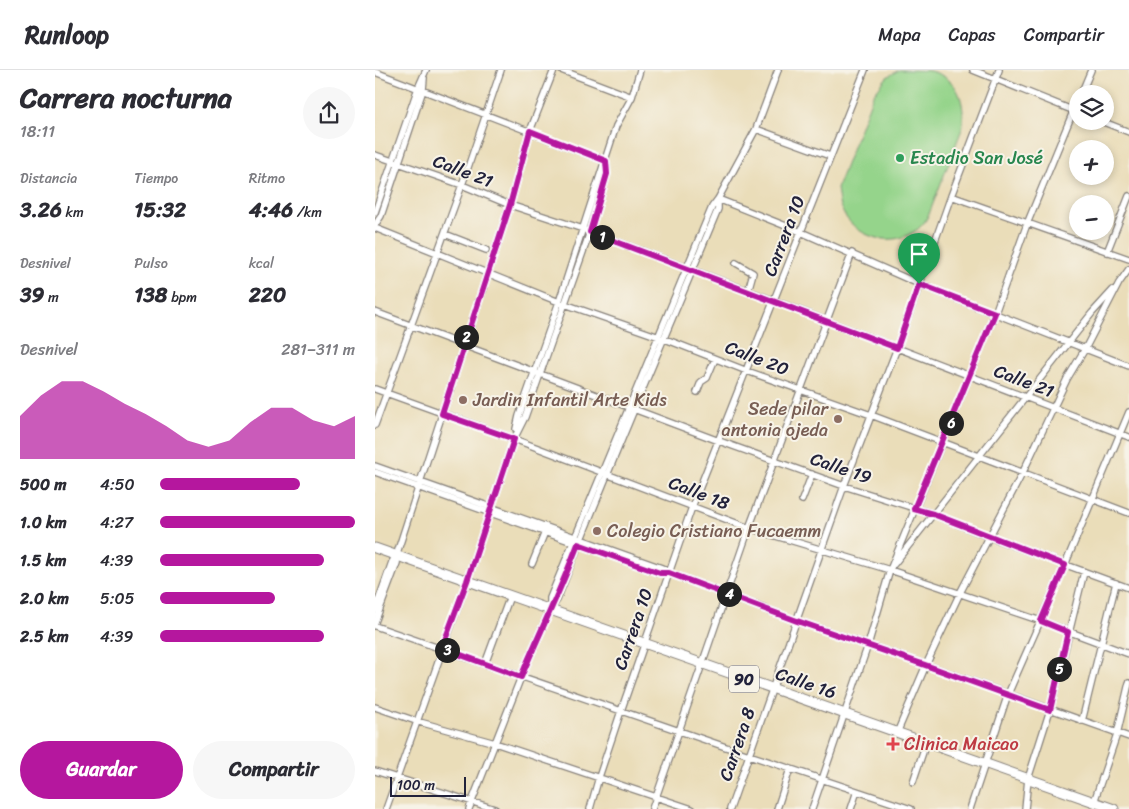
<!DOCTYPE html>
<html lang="es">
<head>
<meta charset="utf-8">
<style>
  body { margin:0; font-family:Sriracha,sans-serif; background:#f7f7f7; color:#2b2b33; height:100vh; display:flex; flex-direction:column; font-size:19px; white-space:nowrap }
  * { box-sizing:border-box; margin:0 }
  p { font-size:16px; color:#7c7c81 }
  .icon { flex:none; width:28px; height:28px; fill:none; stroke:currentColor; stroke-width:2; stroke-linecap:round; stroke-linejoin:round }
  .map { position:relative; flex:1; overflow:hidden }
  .side { display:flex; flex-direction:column; background:#fff; width:375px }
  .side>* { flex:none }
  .fabs { position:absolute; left:694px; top:15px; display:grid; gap:10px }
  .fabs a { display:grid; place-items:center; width:45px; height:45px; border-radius:50%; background:#fff; box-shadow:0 2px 8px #0003; font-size:25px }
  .scale { position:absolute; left:15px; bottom:12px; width:76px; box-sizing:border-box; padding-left:5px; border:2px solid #22223b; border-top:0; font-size:14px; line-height:18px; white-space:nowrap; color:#22223b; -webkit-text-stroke:4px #f7f3e8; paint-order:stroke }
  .pin { position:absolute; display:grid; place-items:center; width:42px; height:42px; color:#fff; margin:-51px -21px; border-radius:50% 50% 50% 0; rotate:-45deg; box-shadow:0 0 5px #0007 }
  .pin .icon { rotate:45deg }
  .km { position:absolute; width:25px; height:25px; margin:-12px; border-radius:50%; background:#222; color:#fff; font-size:14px; line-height:25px; text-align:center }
  .round { display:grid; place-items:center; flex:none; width:52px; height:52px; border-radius:26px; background:#f7f7f7 }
  .headline { display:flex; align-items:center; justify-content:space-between; height:85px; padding:0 20px }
  h1 { font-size:28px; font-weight:700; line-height:38px }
  .figures { display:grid; grid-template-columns:repeat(3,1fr); gap:8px; height:85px; padding:5px 20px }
  .figures div { display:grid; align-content:center }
  .figures b { font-size:21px; font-weight:700 }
  .figures small { font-size:14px; font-weight:400 }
  .figures p { font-size:14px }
  .chart { height:140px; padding:10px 20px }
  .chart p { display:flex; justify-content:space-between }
  .chart svg { width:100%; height:90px; margin-top:5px; fill:#b5179e; opacity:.7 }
  .primary-button { display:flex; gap:10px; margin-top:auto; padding:10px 20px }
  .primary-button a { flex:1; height:58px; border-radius:30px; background:#b5179e; color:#fff; font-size:20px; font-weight:700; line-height:58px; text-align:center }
  .primary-button a+a { background:#f7f7f7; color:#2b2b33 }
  ul { padding:0 20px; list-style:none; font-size:16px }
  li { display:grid; grid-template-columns:80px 60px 1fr; align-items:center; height:38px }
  li i { height:12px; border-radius:6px; background:#b5179e }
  header { display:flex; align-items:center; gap:30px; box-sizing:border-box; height:70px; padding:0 25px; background:#fff; border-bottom:1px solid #e1e1e2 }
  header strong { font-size:24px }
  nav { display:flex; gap:28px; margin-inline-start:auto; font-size:18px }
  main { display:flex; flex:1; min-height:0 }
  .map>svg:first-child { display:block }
  .green { fill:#95d48b; stroke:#5c7b63 }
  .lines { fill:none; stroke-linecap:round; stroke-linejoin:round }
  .minor-casing { stroke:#86807a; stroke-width:8 }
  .trunk-casing { stroke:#86807a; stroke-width:11 }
  .minor { stroke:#fff; stroke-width:5.5 }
  .trunk { stroke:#fff; stroke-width:9 }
  .route-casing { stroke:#fff; stroke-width:10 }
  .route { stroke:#b5179e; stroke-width:6 }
  .leisure-dot { fill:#2e9e5b; stroke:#f7f3e8; stroke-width:2 }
  .education-dot { fill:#8d6e63; stroke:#f7f3e8; stroke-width:2 }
  .health-dot { fill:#e0444e; stroke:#f7f3e8; stroke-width:2 }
  .labels { text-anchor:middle; stroke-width:4; stroke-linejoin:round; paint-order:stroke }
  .shield { fill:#f7f3e8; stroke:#62616f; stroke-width:1 }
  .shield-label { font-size:16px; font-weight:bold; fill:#22223b }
  .leisure-label { font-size:18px; fill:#27864d; stroke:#f7f3e8; text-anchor:start }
  .street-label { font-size:18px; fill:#22223b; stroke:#f7f3e8 }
  .education-label { font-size:18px; fill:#785e54; stroke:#f7f3e8; text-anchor:start }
  .health-label { font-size:18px; fill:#be3a42; stroke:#f7f3e8; text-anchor:start }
</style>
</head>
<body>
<header>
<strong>Runloop</strong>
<nav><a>Mapa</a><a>Capas</a><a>Compartir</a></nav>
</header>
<main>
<section class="side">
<div class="headline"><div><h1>Carrera nocturna</h1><p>18:11</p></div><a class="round"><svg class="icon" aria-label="share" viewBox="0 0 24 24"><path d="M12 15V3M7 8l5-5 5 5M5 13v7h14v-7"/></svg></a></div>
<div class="figures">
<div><p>Distancia</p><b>3.26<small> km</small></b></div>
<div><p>Tiempo</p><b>15:32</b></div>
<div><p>Ritmo</p><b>4:46<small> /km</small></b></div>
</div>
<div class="figures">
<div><p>Desnivel</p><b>39<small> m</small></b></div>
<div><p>Pulso</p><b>138<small> bpm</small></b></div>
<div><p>kcal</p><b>220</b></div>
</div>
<div class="chart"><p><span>Desnivel</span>281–311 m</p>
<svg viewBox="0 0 160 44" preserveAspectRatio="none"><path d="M0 44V23L10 13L20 6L30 6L40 11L50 17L60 22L70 28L80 35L90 38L100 35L110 26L120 19L130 19L140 25L150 28L160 23V44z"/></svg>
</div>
<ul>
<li><b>500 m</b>4:50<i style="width:72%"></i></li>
<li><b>1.0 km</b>4:27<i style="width:100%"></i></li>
<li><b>1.5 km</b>4:39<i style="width:84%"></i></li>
<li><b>2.0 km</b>5:05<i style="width:59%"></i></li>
<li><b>2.5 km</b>4:39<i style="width:84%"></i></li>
</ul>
<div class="primary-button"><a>Guardar</a><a>Compartir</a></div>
</section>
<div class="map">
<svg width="754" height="739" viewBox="0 0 754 739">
  <rect width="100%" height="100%" fill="#f7f3e8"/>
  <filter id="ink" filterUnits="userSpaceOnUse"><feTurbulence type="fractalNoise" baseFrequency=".02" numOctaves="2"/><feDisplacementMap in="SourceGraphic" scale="10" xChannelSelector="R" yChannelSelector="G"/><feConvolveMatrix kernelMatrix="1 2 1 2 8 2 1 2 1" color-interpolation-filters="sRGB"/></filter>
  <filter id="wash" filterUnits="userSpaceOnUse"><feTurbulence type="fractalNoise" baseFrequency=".0096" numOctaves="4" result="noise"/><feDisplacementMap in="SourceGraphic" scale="20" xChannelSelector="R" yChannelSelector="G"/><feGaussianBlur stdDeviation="1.12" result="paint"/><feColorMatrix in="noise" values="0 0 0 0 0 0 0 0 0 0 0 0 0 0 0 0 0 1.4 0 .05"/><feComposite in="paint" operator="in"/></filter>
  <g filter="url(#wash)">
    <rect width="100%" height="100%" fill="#eaddb9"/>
    <!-- green -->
    <path class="green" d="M524,0c10,0 22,0 31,1 29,7 36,31 32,58l-33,85c-2,4 -5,10 -9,13 -26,24 -70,11 -81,-24 -1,-5 -1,-10 -2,-15l36,-93 14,-18z"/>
  </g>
  <g filter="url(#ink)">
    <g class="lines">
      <!-- minor casing -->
      <g class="minor-casing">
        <path id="minor" d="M186,0l71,27
          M598,0l104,42
          M0,2l231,89
          M706,24l10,-24
          M726,51l28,11
          M381,59l74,27
          M0,85l87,30 48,20 73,24 192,72 354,136
          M576,126l178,63
          M343,129l83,33 118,52 210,82
          M0,142l43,-124 8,-18
          M0,155l6,-9 42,-126 1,-12
          M0,158l184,74 106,37 82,32 124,44 258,98
          M70,164l41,16
          M732,182l22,-56
          M361,193l17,10 -5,18
          M0,242l344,129 125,45 89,28 57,23 139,51
          M0,319l139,50 235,89 141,42 151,51 88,33
          M322,322l4,-10 6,-4 8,-19
          M0,355l87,-240 39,-115
          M141,359l3,-13 40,-114 57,-176 16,-29 8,-27
          M0,396l287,102 7,5 128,48 129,44 203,72
          M0,402l285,101h9
          M427,430l10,-26
          M157,494l13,-32
          M519,494l198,-251 21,-23
          M175,538v-10l162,-391 6,-8 38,-70 22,-59
          M0,540l17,-48 4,-6
          M0,552l22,-59 1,-13 112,-345 20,-74 24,-61
          M0,556l374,129 162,54
          M110,594l25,-68
          M0,637l41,14 79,22 197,66
          M707,651l34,-138
          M522,663l29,-68 34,-72 63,-121 44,-93 18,-30 34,-66 10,-14
          M0,701l120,38
          M538,712l13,-39
          M719,732l23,-68 12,-51
          M11,739l81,-228 47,-142 11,-22 65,-185 17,-58 -1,-13
          M94,739l52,-132 29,-67 7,-10c51,-132 107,-261 161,-391v-10
          M215,739l9,-32 22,-66 71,-204 173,-437
          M277,739l97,-281 103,-275
          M355,739l114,-323 53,-138 54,-152 48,-126
          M402,739l13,-40
          M437,739l56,-164 22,-75 105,-257 32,-89 50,-122
          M476,739l6,-18
          M595,739l38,-115 57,-129 64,-153
          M650,739l3,-30 22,-69 34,-138"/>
      </g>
      <!-- trunk casing -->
      <g class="trunk-casing">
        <path id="trunk" d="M0,478l739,261"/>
      </g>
      <!-- minor -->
      <use href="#minor" class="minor"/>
      <!-- trunk -->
      <use href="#trunk" class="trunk"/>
    </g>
  </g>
  <g class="lines" filter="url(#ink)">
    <!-- route casing -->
    <g class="route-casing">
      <path id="route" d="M155,61l76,30 1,13 -17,58 307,116 22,-64 76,29 -81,196 19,5 132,51 -24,56 27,11 -18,78 -125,-45 -128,-44 -128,-48h-9l-82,-29c-17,45 -38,88 -57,133l-79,-29 25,-67 47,-142 -72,-25 68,-209z"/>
    </g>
    <!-- route -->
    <use href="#route" class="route"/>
  </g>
  <!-- markers -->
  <circle class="leisure-dot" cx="525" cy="88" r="5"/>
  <g class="education-dot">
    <circle cx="88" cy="330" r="5"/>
    <circle cx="463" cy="349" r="5"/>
    <circle cx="222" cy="461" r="5"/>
  </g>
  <path class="health-dot" d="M515.5 666.5h5v5h5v5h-5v5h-5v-5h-5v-5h5z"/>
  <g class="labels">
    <!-- shield labels -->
    <rect class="shield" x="354" y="595.5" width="30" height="27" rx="4"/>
    <g class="shield-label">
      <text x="369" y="615">90</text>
    </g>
    <!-- leisure labels -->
    <g class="leisure-label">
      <text x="535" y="94">Estadio San José</text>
    </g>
    <!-- street labels -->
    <g class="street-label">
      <text transform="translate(88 101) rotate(21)" y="6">Calle 21</text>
      <text transform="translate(409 166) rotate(-69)" y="6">Carrera 10</text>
      <text transform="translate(382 288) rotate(21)" y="6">Calle 20</text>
      <text transform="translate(649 311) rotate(21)" y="6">Calle 21</text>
      <text transform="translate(466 398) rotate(19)" y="6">Calle 19</text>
      <text transform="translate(324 423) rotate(21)" y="6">Calle 18</text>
      <text transform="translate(258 559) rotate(-71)" y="6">Carrera 10</text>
      <text transform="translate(431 613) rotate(19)" y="6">Calle 16</text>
      <text transform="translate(362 674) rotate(-71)" y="6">Carrera 8</text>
    </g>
    <!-- education labels -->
    <g class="education-label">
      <text x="98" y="336">Jardin Infantil Arte Kids</text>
      <text x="453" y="345" text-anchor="end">Sede pilar<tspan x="453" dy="21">antonia ojeda</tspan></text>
      <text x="232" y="467">Colegio Cristiano Fucaemm</text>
    </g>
    <!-- health labels -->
    <g class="health-label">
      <text x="529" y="680">Clinica Maicao</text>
    </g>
  </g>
</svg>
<div class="fabs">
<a><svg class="icon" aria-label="layers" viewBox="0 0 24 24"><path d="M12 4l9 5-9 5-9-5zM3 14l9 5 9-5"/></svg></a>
<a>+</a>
<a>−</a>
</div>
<div class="scale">100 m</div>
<div class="pin" style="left:544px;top:214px;background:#1e9e55"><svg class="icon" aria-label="arrive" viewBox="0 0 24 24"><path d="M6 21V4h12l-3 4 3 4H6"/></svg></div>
<b class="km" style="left:227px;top:167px">1</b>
<b class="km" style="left:91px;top:267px">2</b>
<b class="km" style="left:72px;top:580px">3</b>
<b class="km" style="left:354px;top:524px">4</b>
<b class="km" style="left:684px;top:599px">5</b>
<b class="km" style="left:576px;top:353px">6</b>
</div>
</main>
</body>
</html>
